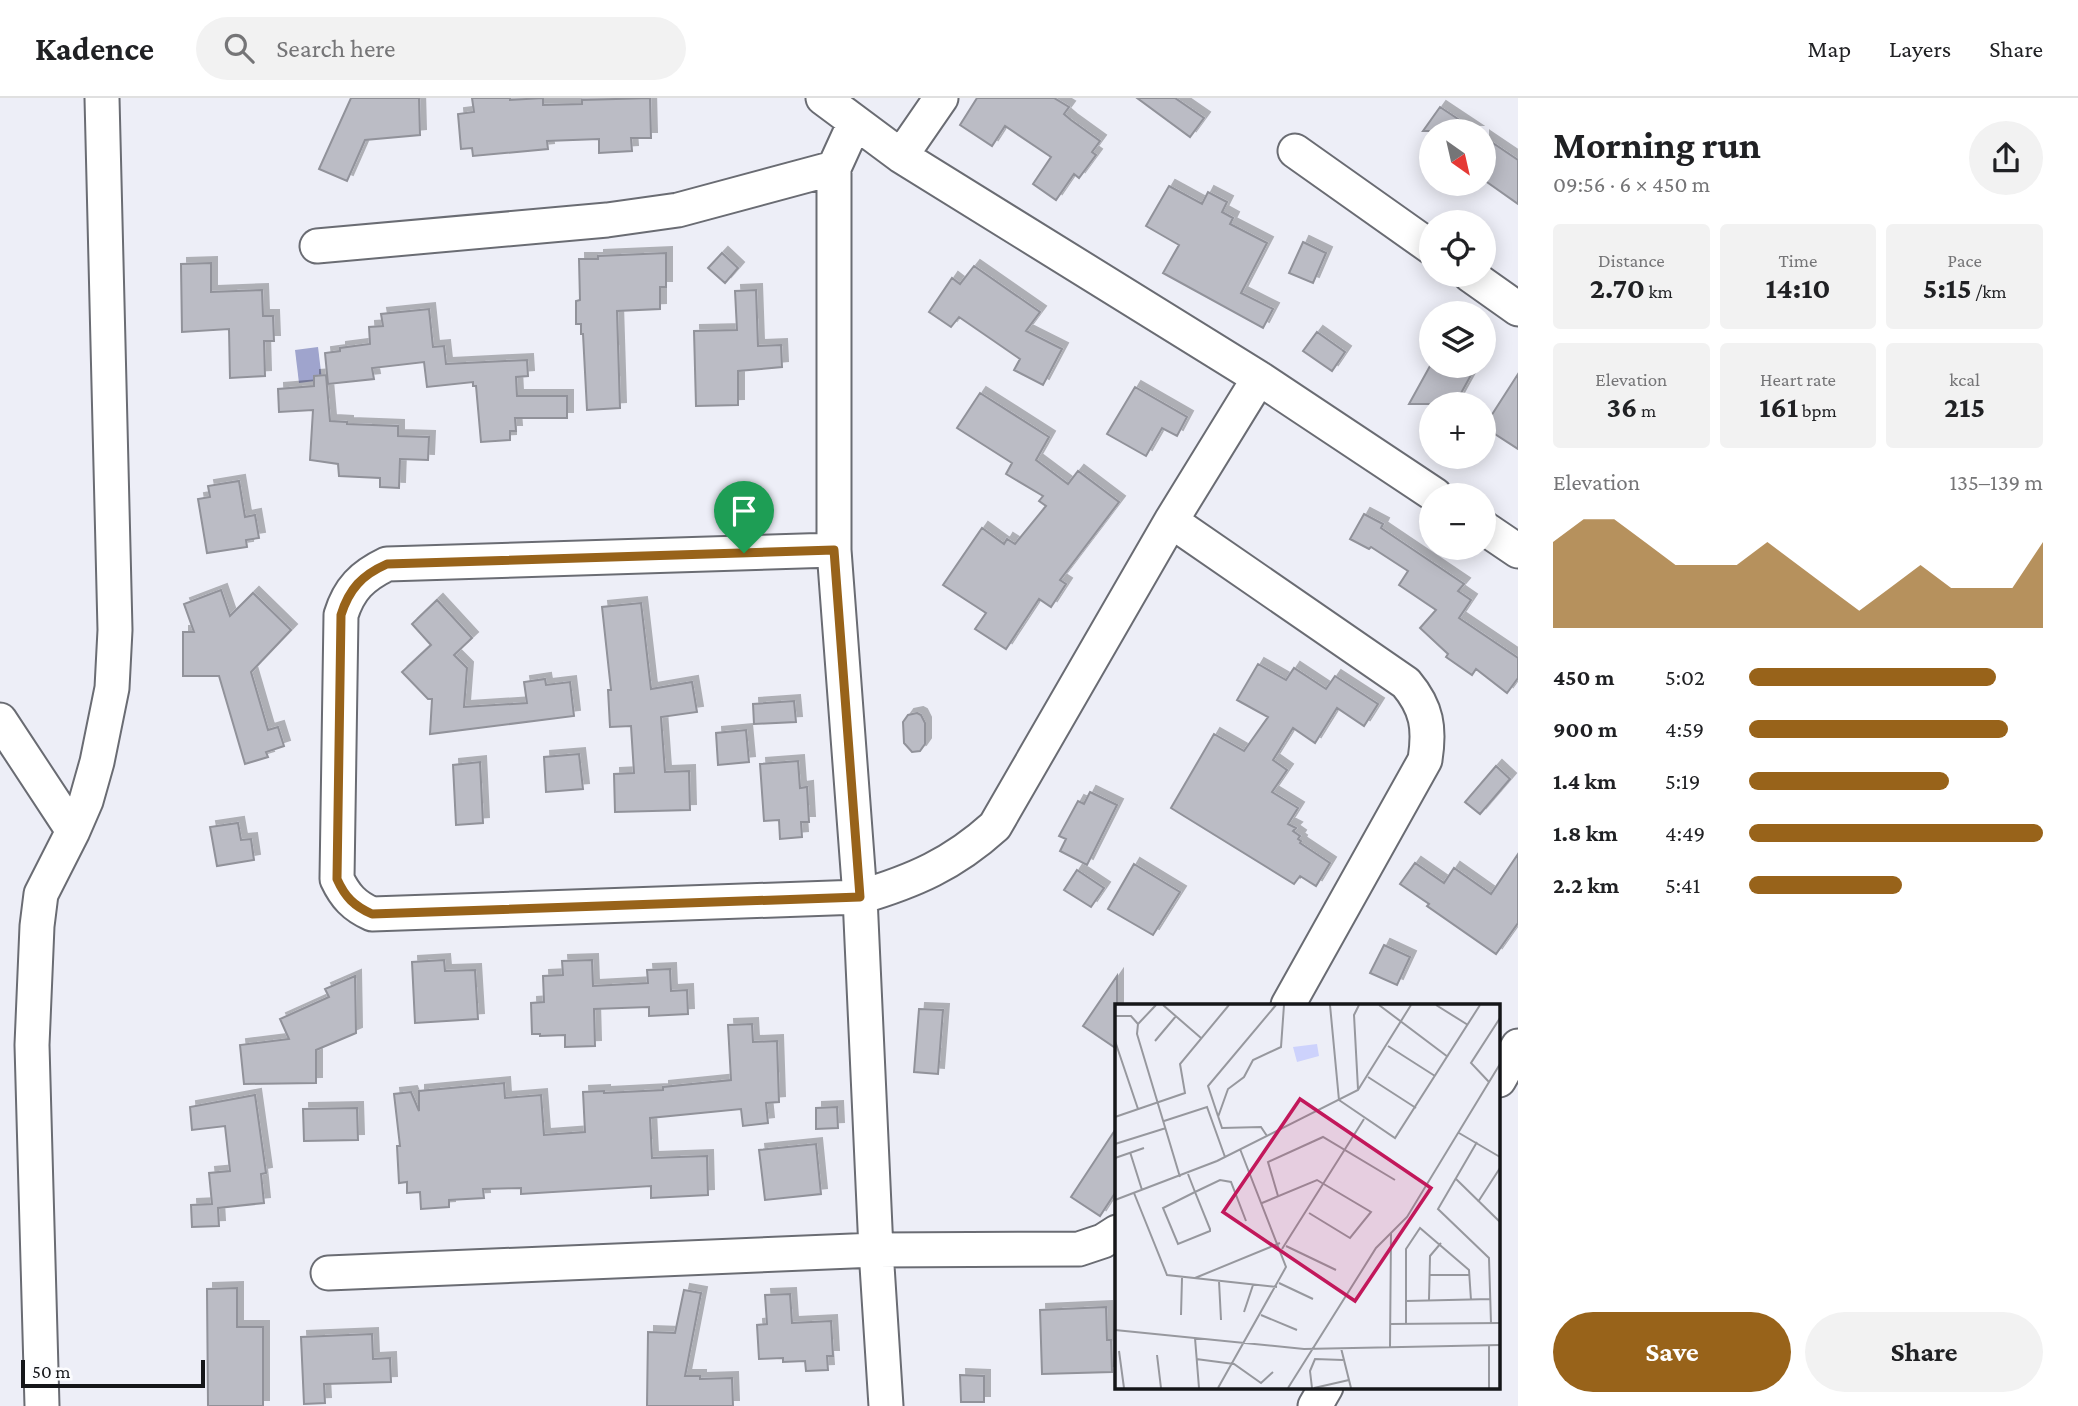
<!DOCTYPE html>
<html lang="en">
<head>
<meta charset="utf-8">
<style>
  body { margin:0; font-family:"Crimson Pro",serif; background:#f2f2f2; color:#202124; height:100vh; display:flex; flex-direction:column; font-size:26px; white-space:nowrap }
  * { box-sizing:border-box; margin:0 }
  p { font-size:23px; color:#757577 }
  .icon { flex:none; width:38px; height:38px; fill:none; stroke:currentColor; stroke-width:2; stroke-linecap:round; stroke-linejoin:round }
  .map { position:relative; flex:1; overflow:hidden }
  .drawer { display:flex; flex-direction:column; background:#fff; width:560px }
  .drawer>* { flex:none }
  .needle { width:46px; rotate:146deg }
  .fabs { position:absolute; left:1419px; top:21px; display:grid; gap:14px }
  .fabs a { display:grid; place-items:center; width:77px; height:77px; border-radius:50%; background:#fff; box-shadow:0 4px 18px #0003; font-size:35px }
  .scale { position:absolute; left:21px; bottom:18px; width:184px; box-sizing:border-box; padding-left:7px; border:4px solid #151619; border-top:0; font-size:19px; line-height:24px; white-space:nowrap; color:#151619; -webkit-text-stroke:5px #fcfcfe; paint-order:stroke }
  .pin { position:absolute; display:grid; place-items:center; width:60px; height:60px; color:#fff; margin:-72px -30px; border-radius:50% 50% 50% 0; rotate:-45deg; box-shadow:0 0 7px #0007 }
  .pin .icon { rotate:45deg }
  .round { display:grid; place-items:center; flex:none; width:74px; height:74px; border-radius:37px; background:#f2f2f2 }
  .head { display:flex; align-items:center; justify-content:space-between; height:119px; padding:0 35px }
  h1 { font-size:38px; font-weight:700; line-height:52px }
  .figures { display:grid; grid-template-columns:repeat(3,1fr); gap:10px; height:119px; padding:7px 35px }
  .figures div { display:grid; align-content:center; border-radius:7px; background:#f2f2f2; text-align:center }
  .figures b { font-size:30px; font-weight:700 }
  .figures small { font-size:19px; font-weight:400 }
  .figures p { font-size:19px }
  .chart { height:196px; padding:14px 35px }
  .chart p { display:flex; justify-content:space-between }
  .chart svg { width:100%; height:126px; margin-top:7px; fill:#98631a; opacity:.7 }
  .primary-button { display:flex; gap:14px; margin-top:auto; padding:14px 35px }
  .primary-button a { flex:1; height:80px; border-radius:42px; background:#98631a; color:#fff; font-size:28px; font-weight:700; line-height:80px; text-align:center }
  .primary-button a+a { background:#f2f2f2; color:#202124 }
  ul { padding:0 35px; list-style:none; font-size:23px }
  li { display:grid; grid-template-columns:112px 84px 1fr; align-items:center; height:52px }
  li i { height:18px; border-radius:9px; background:#98631a }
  header { display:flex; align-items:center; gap:42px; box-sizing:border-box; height:98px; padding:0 35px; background:#fff; border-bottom:2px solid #e0e0e0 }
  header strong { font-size:33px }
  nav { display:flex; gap:38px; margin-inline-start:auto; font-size:24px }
  .search { width:490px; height:63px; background:#f2f2f2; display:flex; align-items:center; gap:18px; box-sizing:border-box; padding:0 24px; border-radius:38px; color:#757577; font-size:26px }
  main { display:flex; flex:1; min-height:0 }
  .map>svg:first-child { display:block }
  .water { fill:#9fa4cd }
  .building { fill:#bbbcc5; stroke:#91929a; stroke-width:2; filter:url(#shadow) }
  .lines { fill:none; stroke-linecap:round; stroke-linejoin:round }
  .minor-casing { stroke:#6a6c73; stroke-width:37 }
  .minor { stroke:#fff; stroke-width:33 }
  .route-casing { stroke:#fff; stroke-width:14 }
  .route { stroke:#98631a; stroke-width:9 }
  .inset-road { fill:none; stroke:#97989e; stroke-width:2 }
  .view { fill:#c2185b; fill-opacity:0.15; stroke:#c2185b; stroke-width:3.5 }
  .inset-edge { fill:none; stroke:#151619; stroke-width:3.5 }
</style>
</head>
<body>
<header>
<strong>Kadence</strong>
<div class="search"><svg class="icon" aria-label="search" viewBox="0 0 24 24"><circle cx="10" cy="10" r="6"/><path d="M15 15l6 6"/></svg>Search here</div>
<nav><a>Map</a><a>Layers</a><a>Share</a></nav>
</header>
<main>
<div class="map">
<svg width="1518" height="1308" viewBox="0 0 1518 1308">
  <defs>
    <filter id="shadow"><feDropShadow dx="6" dy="-6" stdDeviation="0" flood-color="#0004"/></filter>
  </defs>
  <rect width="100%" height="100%" fill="#edeef7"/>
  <!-- water -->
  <path class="water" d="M318,249l4,33 -23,3 -4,-33z"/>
  <!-- building -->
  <path class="building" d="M351,0h68l1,37 -55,5 -18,41 -28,-12z
    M472,0h38v2l33,-2v7l39,-1v-4l68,-2 1,40h-20l1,13 -33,2v-14l-52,2 1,8 -75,7 -1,-8 -11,1 -3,-35 16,-2z
    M977,0h77l15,9 -5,7 7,6 29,21 -8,11 4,3 -17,23 -5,-4 -18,26 -23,-16 18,-27 -46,-31 -13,20 -32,-21z
    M1137,0h38l29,20 -14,19z
    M1440,9l36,24h-53z
    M1484,39l34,23v44l-34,-24z
    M1169,88l33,18 6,-12 19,10 -5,10 11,6 -3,6 37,19 -26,50 32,16 -10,19 -100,-55 16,-28 -33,-19z
    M1303,144l23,11 -13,30 -24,-10z
    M666,155v34h-6v22l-43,2 3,97 -33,2 -4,-76h-2v-10h-5v-23l4,-1 -1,-41h19v-3z
    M722,155l16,15 -13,15 -17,-15z
    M211,165v29l51,-2 1,26h10l1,25h-10l1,35 -35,2 -1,-49 -47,3 -1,-68z
    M974,168l66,46 -14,19 36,18 -19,36 -29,-15 6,-11 -61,-42 -8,10 -22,-15 23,-34 8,6z
    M756,192l2,56 23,-1 1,22 -44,4v34l-42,1 -2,-75 43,-1 -2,-39z
    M429,211l4,38 11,-1 2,18 81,-4 1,16 -12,1 1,19h50v22h-52l1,13h-6v9l-29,2 -5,-56h-3v-4l-46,5 -3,-25 -52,6 2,11 -46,5 -3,-31 15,-2v-3l30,-4 -1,-17 14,-1 -2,-12z
    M1317,234l28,20 -13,19 -29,-20z
    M1430,268h46l-21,38h-46z
    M1518,276v75l-34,-22z
    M326,277l4,46 17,1v2l51,2v10l31,1 -1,23 -28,-1 -1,29 -19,-1v-9l-41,-2 -1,-12 -28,-4 3,-50 -34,2 -1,-23 36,-3v-10z
    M1135,289l52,30 -10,19 -15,-8 -16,28 -39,-22z
    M980,295l69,44 -13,23 32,24 10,-13 41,31 -59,78 6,4 -15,23 -12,-8 -33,50 -31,-20 11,-16 -43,-28 39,-57 22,16 3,-5 8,5 31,-38 -7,-5 4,-5 -37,-22 6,-11 -55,-35z
    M239,383l6,36 10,-2 4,23 -13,2 1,7 -40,6 -9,-54 12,-2 -2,-11z
    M1364,416l19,10 -2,4 83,56 -6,7 13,9 -12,18 59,40v20l-11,15 -31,-24 -4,6 -26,-18 2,-3 -28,-26 16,-18 -37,-25 9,-14 -37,-24 -2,2 -19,-10z
    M221,492l9,26 23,-23 38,37 -40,42 17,58 10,-3 6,19 -18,6 2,5 -23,7 -26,-88h-36v-44h11l-10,-28z
    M437,502l35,38 -18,17 13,13 -3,39 63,-4 -3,-21 21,-3 1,6 24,-3 4,34 -144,18 2,-35h-4l-26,-27 29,-27 -19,-21z
    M641,505l10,86 41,-7 5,30 -36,5 4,55 24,-1 1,39 -75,2 -1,-38 20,-1 -3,-47 -21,1 -2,-37h3l-9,-83z
    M1258,566l28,16 8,-12 32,21 9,-13 43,28 -14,22 -27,-18 -22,35 -22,-15 -20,32 14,10 -15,22 26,16 -10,16 8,4 -3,3 7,5 -2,3 3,2 -1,2 30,20 -14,23 -16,-10 -6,8 -123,-76 43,-74 30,17 24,-34 -31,-17z
    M794,603l2,21 -42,2 -1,-20z
    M917,615l4,2 4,8v21l-5,7 -8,1 -8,-9 -1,-21 5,-7z
    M746,632l3,32 -31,3 -2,-32z
    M579,656l4,35 -37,3 -2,-35z
    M798,663l2,27 7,-1 2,35h-8l1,15 -22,2 -1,-19 -15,1 -4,-57z
    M480,664l3,61 -27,2 -3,-60z
    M1496,668l14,13 -30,35 -15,-12z
    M1090,694l27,13 -30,60 -27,-14 6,-12 -7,-3 19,-35 6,3z
    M238,725l3,17 10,-1 3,21 -37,6 -7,-39z
    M1518,756v69l-22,31 -69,-48 2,-2 -29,-20 15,-21 29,20 10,-15 37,26z
    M1134,766l46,28 -27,43 -45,-26z
    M1077,772l27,18 -13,19 -27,-17z
    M1384,847l26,12 -13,28 -27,-12z
    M444,862l1,11 30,-1 3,49 -63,4 -3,-61z
    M592,862l1,26 55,-3 -1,-13 23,-1 1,22 16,-1 1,24 -39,2v-9l-55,2 1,37 -30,1v-12l-25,1v-2h-8l-1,-31 13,-1 -1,-26 20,-1 -1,-14z
    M355,878l1,57 -40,17v33l-72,1 -4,-39 49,-6 -9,-20 49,-22 -4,-8z
    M1117,878v73l-34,-23z
    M919,911l24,1 -5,64 -24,-2z
    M752,926l1,18 24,-1 2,61 -13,1 2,20 -25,3 -2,-17 -91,9 2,40 55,-2 1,39 -57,3v-12l-130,8v-6l-38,1 1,9 -35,2v7l-28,2 -1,-17 -13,1v-11l-8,1 -2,-37h3l-6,-52 17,-2 8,19v-20l85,-8 1,15 36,-3 3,40 41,-3 -2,-40 21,-1v2l59,-3v-3l68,-7 -3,-55z
    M255,997l11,78 -5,1 3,29 -46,5 1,18 -27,1 -1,-22 21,-1 -3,-31 21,-2 -5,-45 -33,4 -2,-23z
    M837,1009l1,21 -22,1v-21z
    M357,1010l1,32 -54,1 -1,-32z
    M1117,1029v63l-17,26 -29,-19z
    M816,1046l5,50 -56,6 -6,-50z
    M237,1190v39h26v79h-55l-1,-117z
    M684,1192l17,3 -16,83h15v3l32,-1 1,28h-86l1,-74 27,1z
    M790,1196l2,29 39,-2 2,35h-6l1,14 -22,1 -1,-10 -22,1v-4l-24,1 -2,-34 10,-1 -2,-29z
    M1106,1209l1,33h4l1,32 -70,2 -2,-64z
    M372,1236l1,25 17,-1 1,24 -67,2 1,19 -21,1 -3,-67z
    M960,1277l24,1v26h-23z"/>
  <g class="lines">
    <!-- minor casing -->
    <g class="minor-casing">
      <path id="minor" d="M823,0l78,58 358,222 176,117
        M855,24l-21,46v382l26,347 16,353 10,156
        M1295,53l137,97
        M901,58l40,-58
        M317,148l290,-26 71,-10 156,-42
        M1470,177l48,34
        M1171,423l235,162c21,25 24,45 19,77l-137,245
        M1484,430l34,23
        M834,452l-447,14c-25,12 -38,25 -46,51l-4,264c8,17 17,27 35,35l488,-17c54,-16 93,-33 135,-71l176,-305 88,-143
        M0,622l73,111
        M1499,982l19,-34
        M328,1175l548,-23 203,-1 24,-8 14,-9
        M42,1308l-10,-361 5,-119 4,-32 32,-63 13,-30 11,-39 15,-74 3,-58 -13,-532
        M1315,1308l11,-19"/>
    </g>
    <!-- minor -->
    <use href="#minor" class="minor"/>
  </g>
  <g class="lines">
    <!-- route casing -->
    <g class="route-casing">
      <path id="route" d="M834,452l26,347 -488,17c-18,-8 -27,-17 -35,-35l4,-264c8,-26 21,-40 46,-51z"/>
    </g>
    <!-- route -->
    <use href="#route" class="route"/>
  </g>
  <!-- overview -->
  <g transform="translate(1115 906)">
    <rect width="385" height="385" fill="#edeef7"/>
    <path d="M202,40l2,12 -22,6 -4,-15z" fill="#cdd2fc"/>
    <path class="inset-road" d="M41,1l-18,19 -1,10 43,143M48,1l38,33M215,1l9,95 56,38 85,-133M264,1l69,52M321,1l32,20M0,12h16l7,8M0,37l23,68M40,37l21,-25M273,42l47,30M253,73l48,31M374,78l-18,-19 29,-45M243,85l-4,-74 5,-10M0,113l70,-24 -5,-29 49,-59M103,113l10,-28 16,-12 9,-17 28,-13 3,-42M49,117l43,-14 18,50M344,129l41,24M152,132l-6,-9 -39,1 -14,-42 68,-81M362,138l-39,67 51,49 2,65M0,140l51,-16M15,148l12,38M0,154l29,-10M73,170l7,18 15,37v2l-32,13 -15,-36 32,-16 25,-12 11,2 15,39M340,174l45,44M19,189l33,82 110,12M163,192l-10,-34 55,-25 72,43M0,196l102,-39 141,-71 53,-85M363,198l22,-34M147,199l55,-23 54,32 -21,26 -41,-25M171,242l50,24M167,245l82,-130M315,271h40M80,274l85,-35M104,277l2,39M164,279l34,16M314,296l1,-44 11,-13M291,297l85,-2M129,308l9,-27M66,311l1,-37M146,311l36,15M275,320l110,-1M291,320v-75l14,-21 49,42 2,30M0,326l189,19 196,-4M80,334l4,50M374,341v43M226,344l10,40M275,344l1,-115M4,347l5,37M42,351l4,33M81,355l38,5 27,19 12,-11M103,384l68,-121 -46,-118M173,384l88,-140 31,-31 93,-153M197,384l-2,-17 5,-12 28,1M199,384l35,-8"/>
    <path class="view" d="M185,95l131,89 -76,113 -132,-89z"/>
    <rect width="385" height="385" class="inset-edge"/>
  </g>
</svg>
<div class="fabs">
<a><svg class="needle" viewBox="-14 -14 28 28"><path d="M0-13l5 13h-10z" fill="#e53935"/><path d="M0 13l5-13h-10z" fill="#757577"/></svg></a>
<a><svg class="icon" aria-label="locate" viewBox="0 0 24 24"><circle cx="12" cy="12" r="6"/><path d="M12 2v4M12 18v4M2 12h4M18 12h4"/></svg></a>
<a><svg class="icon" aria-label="layers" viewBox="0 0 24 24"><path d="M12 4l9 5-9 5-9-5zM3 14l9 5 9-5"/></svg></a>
<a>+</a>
<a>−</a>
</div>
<div class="scale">50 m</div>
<div class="pin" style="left:744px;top:455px;background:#1e9e55"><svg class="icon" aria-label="arrive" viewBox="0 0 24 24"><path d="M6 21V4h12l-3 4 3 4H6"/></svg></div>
</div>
<section class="drawer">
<div class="head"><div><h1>Morning run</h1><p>09:56 · 6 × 450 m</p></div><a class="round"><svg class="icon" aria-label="share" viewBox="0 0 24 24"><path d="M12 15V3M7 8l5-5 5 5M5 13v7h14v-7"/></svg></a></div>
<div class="figures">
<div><p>Distance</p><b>2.70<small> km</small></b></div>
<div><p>Time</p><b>14:10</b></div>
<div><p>Pace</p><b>5:15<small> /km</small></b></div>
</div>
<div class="figures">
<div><p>Elevation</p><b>36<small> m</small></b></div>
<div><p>Heart rate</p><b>161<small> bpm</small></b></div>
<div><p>kcal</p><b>215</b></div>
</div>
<div class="chart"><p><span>Elevation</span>135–139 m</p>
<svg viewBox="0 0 160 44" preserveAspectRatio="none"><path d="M0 44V14L10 6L20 6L30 14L40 22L50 22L60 22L70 14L80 22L90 30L100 38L110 30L120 22L130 30L140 30L150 30L160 14V44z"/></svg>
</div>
<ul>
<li><b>450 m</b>5:02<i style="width:84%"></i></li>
<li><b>900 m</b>4:59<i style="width:88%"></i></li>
<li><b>1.4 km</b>5:19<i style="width:68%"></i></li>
<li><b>1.8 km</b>4:49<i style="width:100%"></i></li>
<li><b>2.2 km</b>5:41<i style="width:52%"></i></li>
</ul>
<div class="primary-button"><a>Save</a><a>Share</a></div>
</section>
</main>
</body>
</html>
